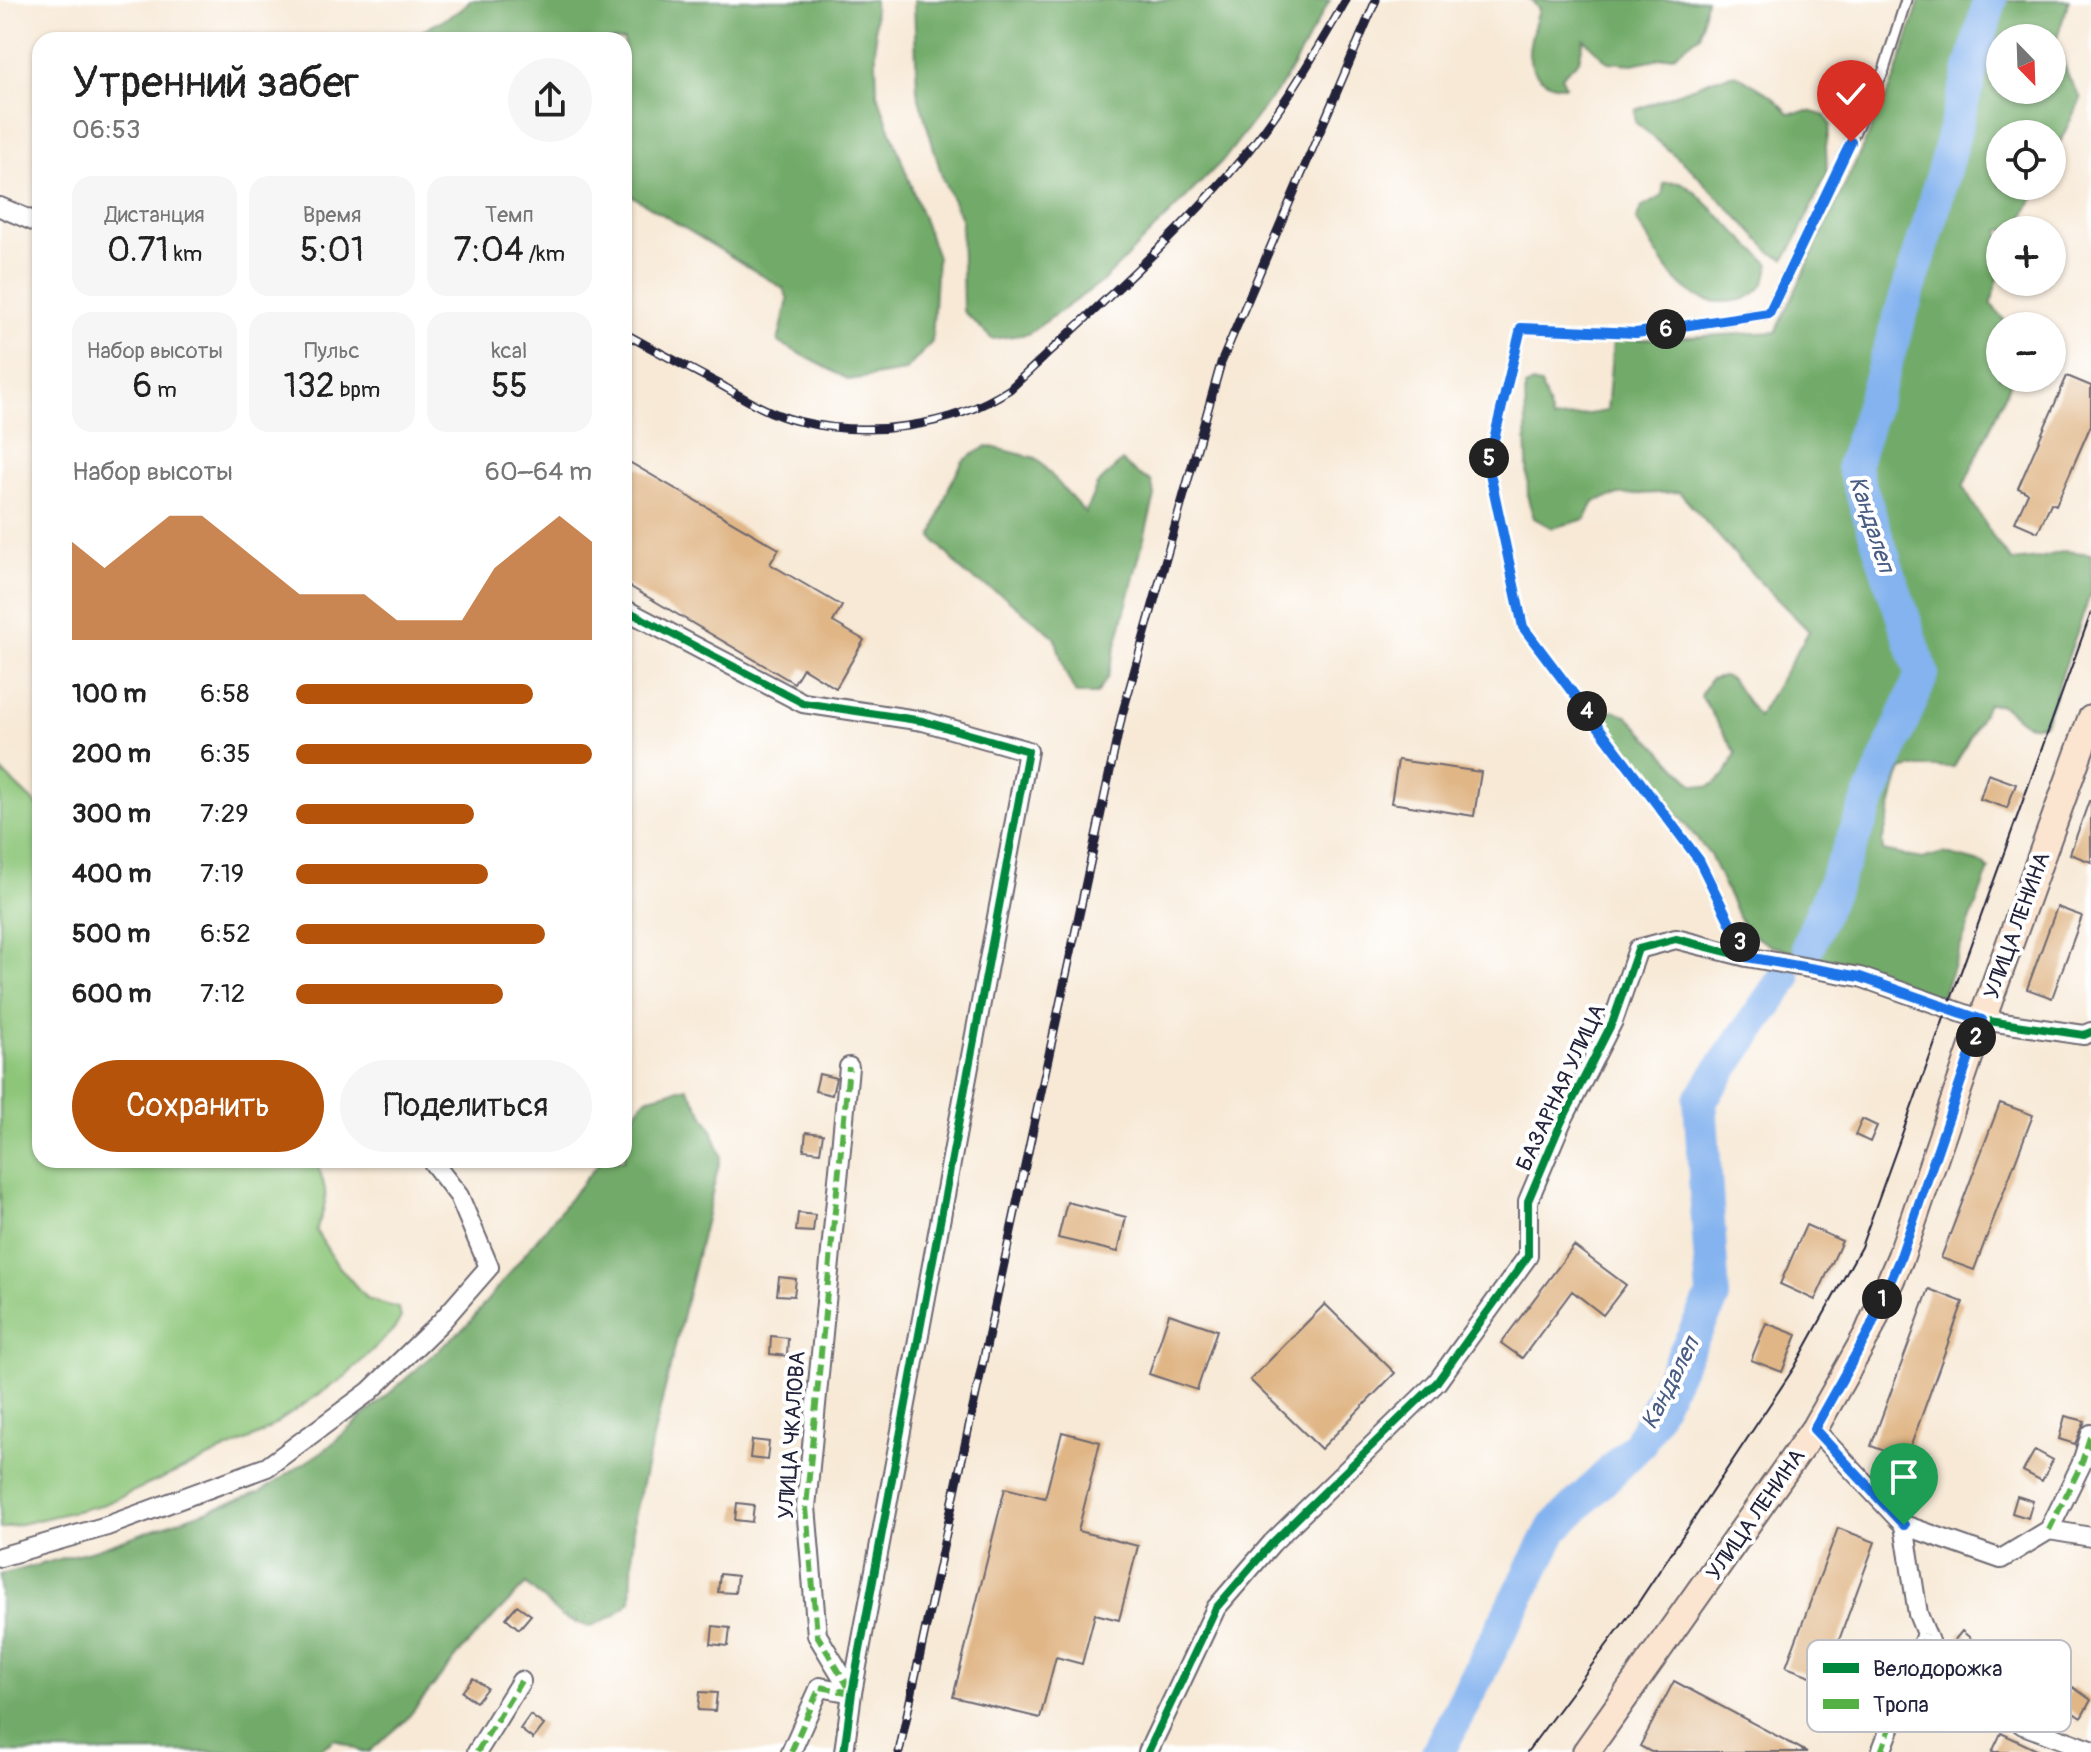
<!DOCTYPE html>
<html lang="ru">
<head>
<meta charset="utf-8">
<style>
  body { margin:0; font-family:Pangolin,sans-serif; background:#f6f6f6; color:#222; height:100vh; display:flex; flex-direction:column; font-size:30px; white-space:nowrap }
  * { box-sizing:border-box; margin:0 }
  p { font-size:26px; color:#767676 }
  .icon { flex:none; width:44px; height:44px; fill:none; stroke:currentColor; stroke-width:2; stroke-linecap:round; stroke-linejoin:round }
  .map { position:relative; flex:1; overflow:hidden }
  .details { position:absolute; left:32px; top:32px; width:600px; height:1136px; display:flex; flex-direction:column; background:#fff; border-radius:24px; box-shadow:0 2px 6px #0004 }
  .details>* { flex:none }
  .needle { width:52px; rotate:157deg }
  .tools { position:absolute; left:1986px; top:24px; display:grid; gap:16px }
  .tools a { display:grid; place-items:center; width:80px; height:80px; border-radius:50%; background:#fff; box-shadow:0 2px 6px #0004; font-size:40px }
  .pin { position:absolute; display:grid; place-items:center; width:68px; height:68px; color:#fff; margin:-82px -34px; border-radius:50% 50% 50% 0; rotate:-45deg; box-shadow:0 0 8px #0007 }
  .pin .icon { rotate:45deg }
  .km { position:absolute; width:40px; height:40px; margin:-20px; border-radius:50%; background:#222; color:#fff; font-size:22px; line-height:40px; text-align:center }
  .round { display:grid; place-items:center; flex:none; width:84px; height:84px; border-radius:42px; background:#f6f6f6 }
  .headline { display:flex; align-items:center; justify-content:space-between; height:136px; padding:0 40px }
  h1 { font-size:44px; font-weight:600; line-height:60px }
  .metrics { display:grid; grid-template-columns:repeat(3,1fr); gap:12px; height:136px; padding:8px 40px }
  .metrics div { display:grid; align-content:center; border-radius:20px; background:#f6f6f6; text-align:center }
  .metrics b { font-size:34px; font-weight:600 }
  .metrics small { font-size:22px; font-weight:400 }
  .metrics p { font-size:22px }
  .chart { height:224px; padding:16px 40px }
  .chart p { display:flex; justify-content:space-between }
  .chart svg { width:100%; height:144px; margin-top:8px; fill:#b45309; opacity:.7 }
  .action { display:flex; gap:16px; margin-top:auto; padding:16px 40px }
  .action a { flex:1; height:92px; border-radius:48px; background:#b45309; color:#fff; font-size:32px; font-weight:600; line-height:92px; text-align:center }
  .action a+a { background:#f6f6f6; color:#222 }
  ul { padding:0 40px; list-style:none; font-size:26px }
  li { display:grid; grid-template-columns:128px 96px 1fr; align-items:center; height:60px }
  li i { height:20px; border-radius:10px; background:#b45309 }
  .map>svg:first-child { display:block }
  .green { fill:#8dc679; stroke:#58745a; stroke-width:2 }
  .forest { fill:#72ab69; stroke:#4a6652; stroke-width:2; fill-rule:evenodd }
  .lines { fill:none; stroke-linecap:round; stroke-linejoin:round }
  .river { stroke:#84b3ef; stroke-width:34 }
  .building { fill:#e0b686 }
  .lane-casing { stroke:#6d6871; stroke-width:13 }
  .street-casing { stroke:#6d6871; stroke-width:22 }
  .secondary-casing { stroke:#6d6871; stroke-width:30 }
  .lane { stroke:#fff; stroke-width:9 }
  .street { stroke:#fff; stroke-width:18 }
  .secondary { stroke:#fce5d0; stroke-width:26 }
  .tram { stroke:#22223b; stroke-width:2 }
  .rail-casing { stroke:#22223b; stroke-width:9 }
  .rail { stroke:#fff; stroke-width:6; stroke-dasharray:18; stroke-linecap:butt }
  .quiet { stroke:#55b146; stroke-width:6; stroke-dasharray:12 6; stroke-linecap:butt }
  .cycleway-casing { stroke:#fff; stroke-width:13 }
  .cycleway { stroke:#00873e; stroke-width:8 }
  .route-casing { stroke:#fff; stroke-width:16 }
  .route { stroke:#1a73e8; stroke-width:10 }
  .labels { text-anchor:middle; stroke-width:8; stroke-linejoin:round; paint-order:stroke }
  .street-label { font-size:22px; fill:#22223b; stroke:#fff }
  .water-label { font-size:24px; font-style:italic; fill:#495c83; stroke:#fff }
  .key { fill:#fff; stroke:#bdbdc4; stroke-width:2 }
  .key-label { font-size:22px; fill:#22223b }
</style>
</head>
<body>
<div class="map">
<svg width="2091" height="1752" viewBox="0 0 2091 1752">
  <rect width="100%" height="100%" fill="#fff"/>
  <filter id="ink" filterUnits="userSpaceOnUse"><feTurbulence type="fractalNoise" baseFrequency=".0125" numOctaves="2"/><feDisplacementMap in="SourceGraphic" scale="16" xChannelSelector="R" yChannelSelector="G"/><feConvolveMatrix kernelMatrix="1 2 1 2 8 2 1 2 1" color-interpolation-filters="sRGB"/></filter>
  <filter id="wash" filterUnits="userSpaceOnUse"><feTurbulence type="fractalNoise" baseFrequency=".006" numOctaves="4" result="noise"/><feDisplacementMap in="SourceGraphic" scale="32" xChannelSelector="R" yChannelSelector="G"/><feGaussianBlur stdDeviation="1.8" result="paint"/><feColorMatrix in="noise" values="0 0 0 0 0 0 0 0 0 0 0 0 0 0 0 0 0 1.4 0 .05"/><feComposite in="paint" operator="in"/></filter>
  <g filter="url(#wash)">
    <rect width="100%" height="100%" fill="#f7e9d6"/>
    <!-- green -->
    <path class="green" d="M0,770l40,38v352h276c12,35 13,36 0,71l20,32 31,36 31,9 3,9 -6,11 -49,48 -87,59 -154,69 -105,25z"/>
    <!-- forest -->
    <path class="forest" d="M470,0h404l3,93 60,164 -5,85 -27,29 -56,9 -71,-38 10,-42 -4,-11 -160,-98v-151h-218l55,-30z
      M914,0h416l-45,80 -60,78 -122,123 -75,53 -36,5 -29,-28 -2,-93 -18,-38 -26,-89z
      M1531,0h175l-6,35 -26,20 -41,9 -25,-2 -24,-23 -5,21 -17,16 3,10c-18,1 -34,-12 -36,-31 -1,-14 7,-33 10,-46z
      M1920,0h149l-13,41 13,37 12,20 -29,61v-25h-52v52h39l-22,44h-17v41l-9,33 18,22h-9v52h10v6l-47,103 32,53 17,21 28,-3 25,-7 26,3v38l-46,131c-24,8 -26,-8 -43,-17 -5,-2 -10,-1 -14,-2l-34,63h-41l-11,3 -4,10 -16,63 1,8 39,8 21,-6 41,11 5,5 -44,120 -4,6 -7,1 -51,-22 -112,-28 -17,-10 -13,-14 -31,-67 -98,-122 -6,-16 7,-7 14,6 67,69 15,2 16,-12 11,-22 -35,-57 9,-17 14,-3 7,3 27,38 51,-86 -52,-52 -78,-87 -60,3 -25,6 -8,18 -34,9 -18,-10 -6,-19 -3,-112 7,-4 9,2 12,35 54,-9 6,-70 163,-9 119,-254zM2000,38h52v52h-52z
      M1736,74l36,22 17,17 21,-2 15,5 5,9 -4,21 1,28 -37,78 -6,7 -12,-6 -82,-85 -55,-46v-12l79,-31z
      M1681,182l15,11 73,71c-2,17 -6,26 -22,34 -9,4 -16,3 -25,4 -45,1 -64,-50 -86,-82l5,-12 21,-12 2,-13z
      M987,446l49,12 49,55 12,-28 25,-24 15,13 14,7 4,15 -47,180 -11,18h-21l-11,-22 -10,-35 -50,-40 -40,-23 -33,-37 17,-50 14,-26z
      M687,1087l24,40 10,29 -87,361 -3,84 -17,15 -25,11 -27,-10 -36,-33 -63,65 -58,72 -36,31h-7l-27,-13 -18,13h-317v-177l97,-26 163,-57 66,-43 142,-125 133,-164h23v-32l22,-30z"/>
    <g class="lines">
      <!-- river -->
      <path class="river" d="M1809,944l113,-270 -69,-208 75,-238 62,-228
        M1438,1752l115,-223 86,-85 74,-147 -13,-197 84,-121"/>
    </g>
    <g id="blocks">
      <!-- building -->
      <path class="building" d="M2067,376l24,10v39l-35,80 -5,-2 -13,29 -23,-10 13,-29 -10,-5z
        M624,459l155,90 -9,15 72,42 -9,16 31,18 -28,48 -33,-20 -9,15 -170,-100z
        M1398,760l83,12 -7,44 -83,-13z
        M1988,774l28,10 -9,24 -27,-9z
        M2089,801h2v61l-21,-8z
        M2057,907l25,9 -30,82 -25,-9z
        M819,1074l17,4 -4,17 -17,-4z
        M2000,1103l33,12 -59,155 -33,-12z
        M1862,1119l15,7 -7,16 -15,-7z
        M806,1132l17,2 -3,18 -16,-2z
        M1067,1202l59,15 -8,35 -60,-14z
        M798,1213l17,2 -2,17 -17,-1z
        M1806,1225l36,16 -27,59 -35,-16z
        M1574,1246l52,39 -23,30 -31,-24 -50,67 -21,-15z
        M779,1277l17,2 -2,17 -17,-1z
        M1929,1289l34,13 -57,157 -35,-13z
        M1325,1304l70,69 -74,76 -71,-69z
        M1169,1314l48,16 -20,60 -48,-16z
        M1766,1323l31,12 -15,37 -31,-12z
        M771,1336l17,2 -1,18 -17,-2z
        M2065,1416l20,5 -10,23 -16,-5z
        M1062,1432l38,10 -22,89 60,15 -19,74 -24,-6 -13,50 -26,-7 -16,61 -87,-21 52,-209 40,10z
        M752,1440l17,2 -2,18 -17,-2z
        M2035,1450l18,10 -11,21 -19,-10z
        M2017,1496l16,5 -5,17 -16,-5z
        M737,1503l17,2 -2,17 -17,-2z
        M1838,1528l37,14 -51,139 -38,-14z
        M720,1574l17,2 -2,17 -17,-1z
        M517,1605l14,10 -12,14 -13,-11z
        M713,1626l17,2 -2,18 -17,-2z
        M1962,1631l19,16 -14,16 -18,-16z
        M473,1678l14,10 -11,14 -14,-10z
        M1674,1681l133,71h-156l-11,-6z
        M2073,1687l18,13 -10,18 -20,-14z
        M700,1692l17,1 -2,18 -17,-1z
        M530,1715l14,10 -11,14 -13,-10z
        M2001,1733l40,19h-49z"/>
    </g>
  </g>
  <g filter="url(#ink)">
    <use href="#blocks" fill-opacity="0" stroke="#6d6871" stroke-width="2"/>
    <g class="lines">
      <!-- lane casing -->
      <g class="lane-casing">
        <path id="lane" d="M1746,955l-47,-95 -176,-233 -35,-163 33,-136 115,5 133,-20 115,-243 22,-70"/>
      </g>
      <!-- street casing -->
      <g class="street-casing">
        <path id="street" d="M0,207l40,17
          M624,609l179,94 120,18 105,30 -176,942 -8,59
          M1814,1429l90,96 14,89 19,47 86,64 68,25
          M1904,1525l97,34 48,-29 42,7
          M2049,1530l32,-65 10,-31
          M0,1557l107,-31 160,-59 103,-76 71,-69 48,-55 -30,-71 -28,-36
          M477,1752l44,-71
          M791,1752l29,-65 32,6 -35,-58 -11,-128 43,-440
          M1148,1752l68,-144 56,-65 165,-161 91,-126v-55l33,-78 52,-102 25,-72 38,-10 71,18 113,20 122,43 102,15 7,-3
          M1881,1752l45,-118"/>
      </g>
      <!-- secondary casing -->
      <g class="secondary-casing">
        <path id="secondary" d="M1586,1752l228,-323 54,-96 33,-77 81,-236 109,-301"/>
      </g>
      <!-- lane -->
      <use href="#lane" class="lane"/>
      <!-- street -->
      <use href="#street" class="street"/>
      <!-- secondary -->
      <use href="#secondary" class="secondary"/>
      <!-- tram -->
      <path class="tram" d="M1527,1752l111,-149 156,-235 67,-121 230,-634"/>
      <!-- rail casing -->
      <g class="rail-casing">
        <path id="rail" d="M624,333c32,18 65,35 97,52 24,14 50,30 77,36 69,17 153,7 212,-32 77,-73 161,-146 229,-227 42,-49 75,-107 107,-162
          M899,1752l223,-1037 99,-352 155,-363"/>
      </g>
      <!-- rail -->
      <use href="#rail" class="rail"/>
      <!-- quiet -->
      <path class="quiet" d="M2049,1530l32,-65 10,-31
        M477,1752l44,-71
        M791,1752l29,-65 32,6 -35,-58 -11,-128 43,-440
        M1881,1752l45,-118"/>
      <!-- cycleway casing -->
      <g class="cycleway-casing">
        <path id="cycleway" d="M624,609l179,94 120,18 105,30 -176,942 -8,59
          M1148,1752l68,-144 56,-65 165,-161 91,-126v-55l33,-78 52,-102 25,-72 38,-10 71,18 113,20 122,43 102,15 7,-3"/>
      </g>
      <!-- cycleway -->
      <use href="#cycleway" class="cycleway"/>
    </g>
  </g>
  <g class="lines" filter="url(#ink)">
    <!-- route casing -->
    <g class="route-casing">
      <path id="route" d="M1851,142l-82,171 -133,20 -115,-5 -33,136 35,163 176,233 48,97 113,20 122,43 -81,236 -33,77 -54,96 90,96"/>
    </g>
    <!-- route -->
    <use href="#route" class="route"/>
  </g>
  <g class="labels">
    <!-- street labels -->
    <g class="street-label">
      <text transform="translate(2016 925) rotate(-70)" y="8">УЛИЦА ЛЕНИНА</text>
      <text transform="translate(1560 1087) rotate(-65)" y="8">БАЗАРНАЯ УЛИЦА</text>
      <text transform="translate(791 1435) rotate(-86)" y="8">УЛИЦА ЧКАЛОВА</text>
      <text transform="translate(1755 1514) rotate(-55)" y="8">УЛИЦА ЛЕНИНА</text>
    </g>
    <!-- water labels -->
    <g class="water-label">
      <text transform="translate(1872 524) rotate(72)" y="8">Кандалеп</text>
      <text transform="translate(1670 1383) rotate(-63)" y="8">Кандалеп</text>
    </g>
  </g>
  <!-- legend -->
  <rect x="1807" y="1640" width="264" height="92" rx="12" class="key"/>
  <rect x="1823" y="1663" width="36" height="10" fill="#00873e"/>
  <rect x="1823" y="1699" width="36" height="10" fill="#55b146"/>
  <g class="key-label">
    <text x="1873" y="1676">Велодорожка</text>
    <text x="1873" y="1712">Тропа</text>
  </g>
</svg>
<div class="tools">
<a><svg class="needle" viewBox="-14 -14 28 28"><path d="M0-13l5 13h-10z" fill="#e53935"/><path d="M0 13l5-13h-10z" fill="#767676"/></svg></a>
<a><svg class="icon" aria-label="locate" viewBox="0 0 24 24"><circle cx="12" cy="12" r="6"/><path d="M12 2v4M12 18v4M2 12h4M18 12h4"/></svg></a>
<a>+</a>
<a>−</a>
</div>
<div class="pin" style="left:1904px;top:1525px;background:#1e9e55"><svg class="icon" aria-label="arrive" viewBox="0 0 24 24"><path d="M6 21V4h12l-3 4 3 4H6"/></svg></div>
<div class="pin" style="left:1851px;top:142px;background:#d93025"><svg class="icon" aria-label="check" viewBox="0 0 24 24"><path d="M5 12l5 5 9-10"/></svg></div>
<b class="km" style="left:1882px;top:1299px">1</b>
<b class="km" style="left:1976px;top:1037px">2</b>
<b class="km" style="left:1740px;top:942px">3</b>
<b class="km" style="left:1587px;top:711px">4</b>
<b class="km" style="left:1489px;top:458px">5</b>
<b class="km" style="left:1666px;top:329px">6</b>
<section class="details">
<div class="headline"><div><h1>Утренний забег</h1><p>06:53</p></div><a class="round"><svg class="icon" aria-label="share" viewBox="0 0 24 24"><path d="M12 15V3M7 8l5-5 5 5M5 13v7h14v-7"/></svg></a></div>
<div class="metrics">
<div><p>Дистанция</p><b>0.71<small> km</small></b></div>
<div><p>Время</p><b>5:01</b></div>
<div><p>Темп</p><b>7:04<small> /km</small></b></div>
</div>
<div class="metrics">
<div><p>Набор высоты</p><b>6<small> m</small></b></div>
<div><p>Пульс</p><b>132<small> bpm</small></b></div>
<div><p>kcal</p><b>55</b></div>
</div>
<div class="chart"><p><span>Набор высоты</span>60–64 m</p>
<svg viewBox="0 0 160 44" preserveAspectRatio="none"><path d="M0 44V14L10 22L20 14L30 6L40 6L50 14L60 22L70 30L80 30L90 30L100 38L110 38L120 38L130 22L140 14L150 6L160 14V44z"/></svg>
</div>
<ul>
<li><b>100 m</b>6:58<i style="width:80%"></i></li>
<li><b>200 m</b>6:35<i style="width:100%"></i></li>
<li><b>300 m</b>7:29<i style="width:60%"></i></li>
<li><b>400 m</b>7:19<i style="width:65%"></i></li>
<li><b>500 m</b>6:52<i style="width:84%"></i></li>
<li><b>600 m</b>7:12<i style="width:70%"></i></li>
</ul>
<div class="action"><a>Сохранить</a><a>Поделиться</a></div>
</section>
</div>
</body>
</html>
